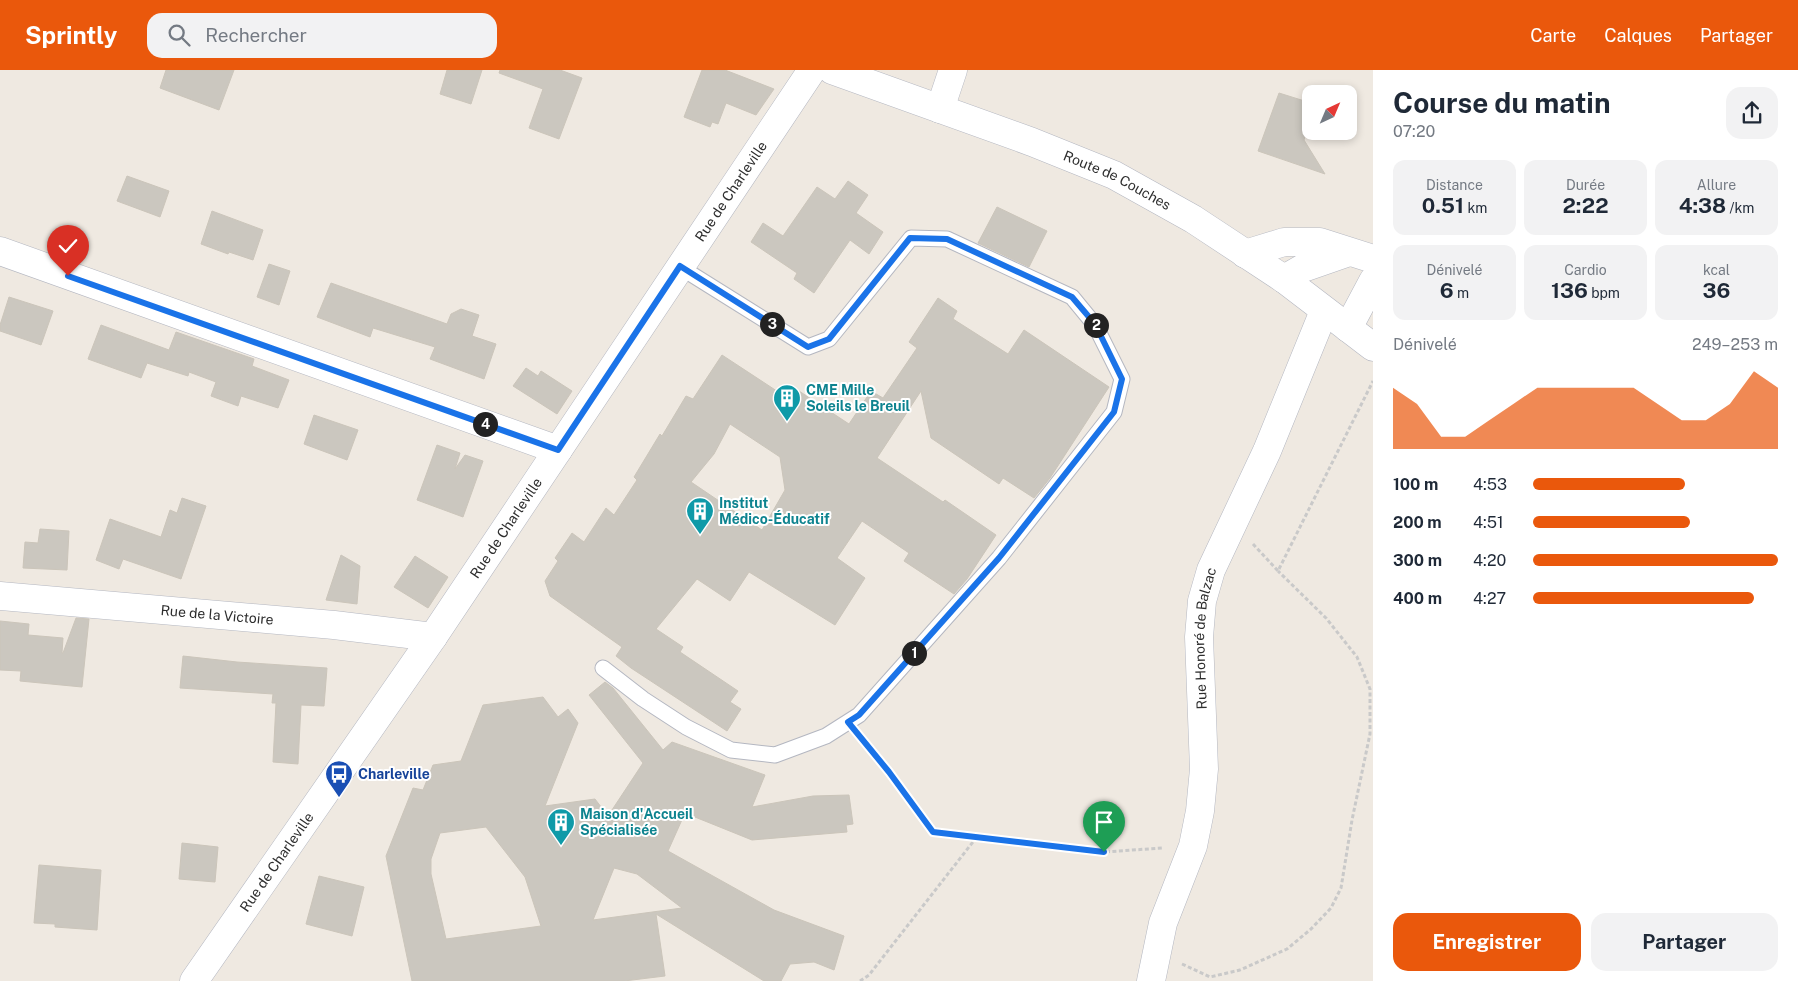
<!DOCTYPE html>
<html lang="fr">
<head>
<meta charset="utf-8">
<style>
  body { margin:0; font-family:"Public Sans",sans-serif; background:#f2f2f3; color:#1f2937; height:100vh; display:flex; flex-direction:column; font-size:19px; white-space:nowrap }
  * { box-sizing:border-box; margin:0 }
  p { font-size:16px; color:#747a83 }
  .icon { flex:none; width:28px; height:28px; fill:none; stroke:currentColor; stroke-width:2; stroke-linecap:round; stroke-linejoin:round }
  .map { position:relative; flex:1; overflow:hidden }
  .drawer { display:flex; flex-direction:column; background:#fff; width:425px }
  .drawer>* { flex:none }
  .needle { width:32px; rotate:44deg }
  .buttons { position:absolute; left:1302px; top:15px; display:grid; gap:10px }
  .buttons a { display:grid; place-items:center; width:55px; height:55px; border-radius:10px; background:#fff; box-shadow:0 2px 8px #0003; font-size:25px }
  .pin { position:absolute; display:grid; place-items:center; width:42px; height:42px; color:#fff; margin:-51px -21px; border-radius:50% 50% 50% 0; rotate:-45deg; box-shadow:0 0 5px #0007 }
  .pin .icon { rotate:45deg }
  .km { position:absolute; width:25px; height:25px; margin:-12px; border-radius:50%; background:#222; color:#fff; font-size:14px; line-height:25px; text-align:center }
  .round { display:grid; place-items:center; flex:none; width:52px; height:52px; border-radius:15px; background:#f2f2f3 }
  .summary { display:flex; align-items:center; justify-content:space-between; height:85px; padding:0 20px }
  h1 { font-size:28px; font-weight:700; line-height:38px }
  .figures { display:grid; grid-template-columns:repeat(3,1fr); gap:8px; height:85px; padding:5px 20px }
  .figures div { display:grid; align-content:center; border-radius:12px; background:#f2f2f3; text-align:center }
  .figures b { font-size:21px; font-weight:700 }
  .figures small { font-size:14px; font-weight:400 }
  .figures p { font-size:14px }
  .chart { height:140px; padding:10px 20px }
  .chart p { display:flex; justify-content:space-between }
  .chart svg { width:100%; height:90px; margin-top:5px; fill:#ea580c; opacity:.7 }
  .action { display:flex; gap:10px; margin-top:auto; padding:10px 20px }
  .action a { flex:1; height:58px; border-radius:15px; background:#ea580c; color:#fff; font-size:20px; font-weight:700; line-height:58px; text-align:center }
  .action a+a { background:#f2f2f3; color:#1f2937 }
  ul { padding:0 20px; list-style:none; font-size:16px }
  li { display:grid; grid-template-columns:80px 60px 1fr; align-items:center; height:38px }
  li i { height:12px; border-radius:6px; background:#ea580c }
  header { display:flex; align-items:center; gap:30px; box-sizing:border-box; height:70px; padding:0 25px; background:#ea580c; color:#fff }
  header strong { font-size:24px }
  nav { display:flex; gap:28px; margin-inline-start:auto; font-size:18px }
  .search { width:350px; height:45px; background:#f2f2f3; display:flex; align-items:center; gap:12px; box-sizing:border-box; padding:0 18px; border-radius:15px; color:#747a83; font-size:19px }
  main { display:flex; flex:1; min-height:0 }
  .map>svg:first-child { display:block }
  .building { fill:#cbc7bf; stroke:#cbc5ba; fill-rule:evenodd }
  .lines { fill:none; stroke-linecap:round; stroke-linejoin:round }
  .service-casing { stroke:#b4b7c1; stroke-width:17 }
  .minor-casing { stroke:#b4b7c1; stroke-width:29 }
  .secondary-casing { stroke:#b4b7c1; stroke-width:29 }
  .path { stroke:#c9c9c9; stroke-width:3; stroke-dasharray:4 2.5; stroke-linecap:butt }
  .service { stroke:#fff; stroke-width:15 }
  .minor { stroke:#fff; stroke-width:28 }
  .secondary { stroke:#fff; stroke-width:28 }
  .route-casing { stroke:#fff; stroke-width:10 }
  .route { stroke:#1a73e8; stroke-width:6 }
  .labels { text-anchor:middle; stroke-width:4; stroke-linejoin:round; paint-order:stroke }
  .street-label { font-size:14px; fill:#2e2e2e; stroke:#fff }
  .culture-label { font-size:14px; font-weight:bold; fill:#0d838f; stroke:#fff; text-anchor:start }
  .transit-label { font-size:14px; font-weight:bold; fill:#164399; stroke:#fff; text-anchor:start }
</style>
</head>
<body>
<header>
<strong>Sprintly</strong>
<div class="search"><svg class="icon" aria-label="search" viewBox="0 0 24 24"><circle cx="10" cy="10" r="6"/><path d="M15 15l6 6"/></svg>Rechercher</div>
<nav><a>Carte</a><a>Calques</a><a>Partager</a></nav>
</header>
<main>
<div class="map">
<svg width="1373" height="911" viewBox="0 0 1373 911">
  <rect width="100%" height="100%" fill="#efe9e1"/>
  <!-- building -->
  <path class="building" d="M166,0h68l-15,40 -59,-22z
    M447,0h35l-11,34 -31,-10z
    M500,0h60l22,8 -23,61 -30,-11 14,-39 -44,-16z
    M702,0h23l49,19 -18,26 -30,-12 -8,21 -6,-2 -2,5 -26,-10z
    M1279,23l32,10v16l-7,21 21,34 -67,-23z
    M127,106l42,15 -9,26 -43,-16z
    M848,111l20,14 -12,18 27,19 -14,22 -19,-14 -36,53 -20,-14 3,-6 -46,-31 12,-19 20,13 34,-49 18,12z
    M997,137l50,24 -18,36 -51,-24z
    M212,141l51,19 -10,30 -24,-8 -1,2 -27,-10z
    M269,194l21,7 -11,34 -22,-8z
    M331,213l116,41 4,-10 10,-5 18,6 -7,21 24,8 -12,35 -54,-20 5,-12 -62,-19 -3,9 -53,-20z
    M9,227l44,14 -12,34 -41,-14v-6z
    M938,228l19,13 -4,8 55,35 16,-24 85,57 -59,91 -16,20 -31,-20 -4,6 -68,-46 -10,-47 -44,67 66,44 2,-2 51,35 -29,44 -13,15 -50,-33 5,-8 -47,-32 -25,37 28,20 -30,47 -86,-53 -19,29 -33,-22 -41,50 27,18 -3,5 58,39 -8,11 11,7 -14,22 -96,-63 -15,-12 6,-9 -72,-51 -5,-15 13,-20 -3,-3 17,-25 12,9 22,-34 8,7 23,-35 -3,-3 26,-43 2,2 24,-40 7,3 29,-44 67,44 7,-10 53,35 22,-33 12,7 34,-50 -8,-6zM730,354l50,33 5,33 -23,40 -71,-48 23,-28z
    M101,255l68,25 7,-18 78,27 -2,7 37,14 -11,28 -37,-12 -3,10 -27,-10 5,-14 -27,-10 -1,4 -41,-13 -6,15 -53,-19z
    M526,298l12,8 3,-5 31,20 -15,23 -44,-28z
    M314,345l44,15 -11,30 -43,-16z
    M437,375l23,8 -5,16 10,-14 18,6 -20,56 -46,-17z
    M182,428l24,8 -25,73 -58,-20 -4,10 -23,-9 14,-41 51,18 9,-27 7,3z
    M40,459l29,2 -2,39 -44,-2 2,-26 13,1z
    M341,485l19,11 -3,38 -31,-4z
    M415,486l33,21 -20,31 -34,-21z
    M76,548l13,1 -7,68 -62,-6 1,-10 -21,-1v-49l29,3 -1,11 35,3 -1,15h1z
    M183,586l54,6 90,6 -3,38 -23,-1 -3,59 -25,-2 3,-59h-4l1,-9 -93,-6z
    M605,612l8,6 50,62 9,-8 93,33 -13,32 61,-11 36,-1 4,29 -7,1 1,7 -95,8 -67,-27 -17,38 106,59 70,26 -10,34 -20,-8 -24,2 -9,17h-17l-108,-67 9,62 -41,5h-212l-26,-125 27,-68 10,2 10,-25 28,-4 22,-56 60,-8 15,20 10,-8 10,14 -33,83 50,-7 13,17 35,-53 -54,-68zM486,757l39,50 16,49 -95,13 -15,-65v-15l9,-26zM614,798l23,6 45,34 -89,12z
    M182,773l36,4 -3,35 -36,-3z
    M39,795l62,5 -4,60 -42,-3v-3l-21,-1z
    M319,806l45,11 -12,49 -46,-12z"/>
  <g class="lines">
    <!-- service casing -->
    <g class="service-casing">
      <path id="service" d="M603,598l40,31 43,28 45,23 44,5 51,-19 33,-21 140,-157 115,-146 8,-33 -27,-54 -23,-28 -125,-58 -36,-1 -82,101 -21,8 -128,-80"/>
    </g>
    <!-- minor casing -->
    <g class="minor-casing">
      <g id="minor">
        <path d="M940,39l13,-39"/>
        <path d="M0,181l558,199"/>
        <path d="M1245,184l39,-12h36l53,17"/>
        <path d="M1284,209l19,-11 46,-16"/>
        <path d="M1348,258l25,-47"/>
        <path id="s1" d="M0,526l334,29 99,12"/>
        <path id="s2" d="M194,911l239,-344 379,-567"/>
        <path id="s3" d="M1151,911l12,-58 30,-77 7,-35 4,-42 -5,-132 3,-36 9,-31 56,-119 57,-140"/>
      </g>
    </g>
    <!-- secondary casing -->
    <g class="secondary-casing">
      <g id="secondary">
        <path id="s4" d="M832,0l200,72 82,33 79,44 91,60 89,68"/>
      </g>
    </g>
    <!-- path -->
    <path class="path" d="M1253,474l25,27 95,-190
      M861,668l72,94 171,20 58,-4
      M1182,894l28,13 30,-7 47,-21 24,-20 20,-21 10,-20 11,-68 18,-86v-45l-13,-32 -31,-39 -48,-47
      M860,911l9,-6 107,-137"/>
    <!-- service -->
    <use href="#service" class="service"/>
    <!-- minor -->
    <use href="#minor" class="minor"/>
    <!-- secondary -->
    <use href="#secondary" class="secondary"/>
  </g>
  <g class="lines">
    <!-- route casing -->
    <g class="route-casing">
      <path id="route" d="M68,206l490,174 122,-184 128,81 21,-8 81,-101 37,1 125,58 23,27 27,55 -8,33 -115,146 -140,157 -11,7 41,50 44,60 171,20"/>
    </g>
    <!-- route -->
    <use href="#route" class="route"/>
  </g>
  <!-- icons -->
  <defs>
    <g id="building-pin" transform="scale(1.4375)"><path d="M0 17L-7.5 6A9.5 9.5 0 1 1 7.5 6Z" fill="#0f9aa8" stroke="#fff"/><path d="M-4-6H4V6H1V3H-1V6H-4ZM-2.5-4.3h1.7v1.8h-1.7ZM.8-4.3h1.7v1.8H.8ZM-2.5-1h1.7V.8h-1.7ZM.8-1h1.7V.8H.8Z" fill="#fff"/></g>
    <g id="bus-pin" transform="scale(1.4375)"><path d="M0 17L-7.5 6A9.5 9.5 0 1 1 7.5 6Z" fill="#1a4fb4" stroke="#fff"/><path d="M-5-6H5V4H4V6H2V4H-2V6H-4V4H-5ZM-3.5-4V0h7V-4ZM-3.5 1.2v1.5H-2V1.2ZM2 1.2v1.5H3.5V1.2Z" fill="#fff"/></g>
  </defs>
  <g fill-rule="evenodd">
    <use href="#building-pin" x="787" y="328"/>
    <use href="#building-pin" x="700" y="441"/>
    <use href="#bus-pin" x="339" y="704"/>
    <use href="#building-pin" x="561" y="752"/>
  </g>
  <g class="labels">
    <!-- street labels -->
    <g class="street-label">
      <text dy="5" stroke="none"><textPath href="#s4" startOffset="306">Route de Couches</textPath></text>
      <text dy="5" stroke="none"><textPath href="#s2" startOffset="955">Rue de Charleville</textPath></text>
      <text dy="5" stroke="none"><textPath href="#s2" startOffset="550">Rue de Charleville</textPath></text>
      <text dy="5" stroke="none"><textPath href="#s1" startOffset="218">Rue de la Victoire</textPath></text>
      <text dy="5" stroke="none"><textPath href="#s3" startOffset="351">Rue Honoré de Balzac</textPath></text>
      <text dy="5" stroke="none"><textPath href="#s2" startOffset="145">Rue de Charleville</textPath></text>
    </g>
    <!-- culture labels -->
    <g class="culture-label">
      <text x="806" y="325">CME Mille<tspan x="806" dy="16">Soleils le Breuil</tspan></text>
      <text x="719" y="438">Institut<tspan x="719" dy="16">Médico-Éducatif</tspan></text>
      <text x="580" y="749">Maison d'Accueil<tspan x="580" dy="16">Spécialisée</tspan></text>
    </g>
    <!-- transit labels -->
    <g class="transit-label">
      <text x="358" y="709">Charleville</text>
    </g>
  </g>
</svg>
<div class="buttons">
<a><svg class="needle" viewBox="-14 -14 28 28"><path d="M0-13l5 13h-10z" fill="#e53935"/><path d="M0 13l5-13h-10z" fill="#747a83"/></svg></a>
</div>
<div class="pin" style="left:1104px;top:782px;background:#1e9e55"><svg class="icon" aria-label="arrive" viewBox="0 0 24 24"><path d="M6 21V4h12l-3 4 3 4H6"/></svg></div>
<div class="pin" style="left:68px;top:206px;background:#d93025"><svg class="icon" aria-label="check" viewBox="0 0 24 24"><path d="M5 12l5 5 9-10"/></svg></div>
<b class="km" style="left:914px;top:583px">1</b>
<b class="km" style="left:1096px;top:255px">2</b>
<b class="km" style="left:772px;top:254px">3</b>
<b class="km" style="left:485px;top:354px">4</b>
</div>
<section class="drawer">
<div class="summary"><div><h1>Course du matin</h1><p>07:20</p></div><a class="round"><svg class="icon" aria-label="share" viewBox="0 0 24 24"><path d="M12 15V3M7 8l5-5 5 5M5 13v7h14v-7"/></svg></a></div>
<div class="figures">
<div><p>Distance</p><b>0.51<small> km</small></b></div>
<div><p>Durée</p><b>2:22</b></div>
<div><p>Allure</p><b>4:38<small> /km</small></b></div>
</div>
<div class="figures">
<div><p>Dénivelé</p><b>6<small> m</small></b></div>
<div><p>Cardio</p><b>136<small> bpm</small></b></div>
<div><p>kcal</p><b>36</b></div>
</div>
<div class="chart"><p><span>Dénivelé</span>249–253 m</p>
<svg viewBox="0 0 160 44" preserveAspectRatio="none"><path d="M0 44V14L10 22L20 38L30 38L40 30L50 22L60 14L70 14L80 14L90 14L100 14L110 22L120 30L130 30L140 22L150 6L160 14V44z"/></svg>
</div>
<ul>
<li><b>100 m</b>4:53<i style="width:62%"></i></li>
<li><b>200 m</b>4:51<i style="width:64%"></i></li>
<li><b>300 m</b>4:20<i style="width:100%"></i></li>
<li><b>400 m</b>4:27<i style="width:90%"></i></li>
</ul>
<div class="action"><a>Enregistrer</a><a>Partager</a></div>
</section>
</main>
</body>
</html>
